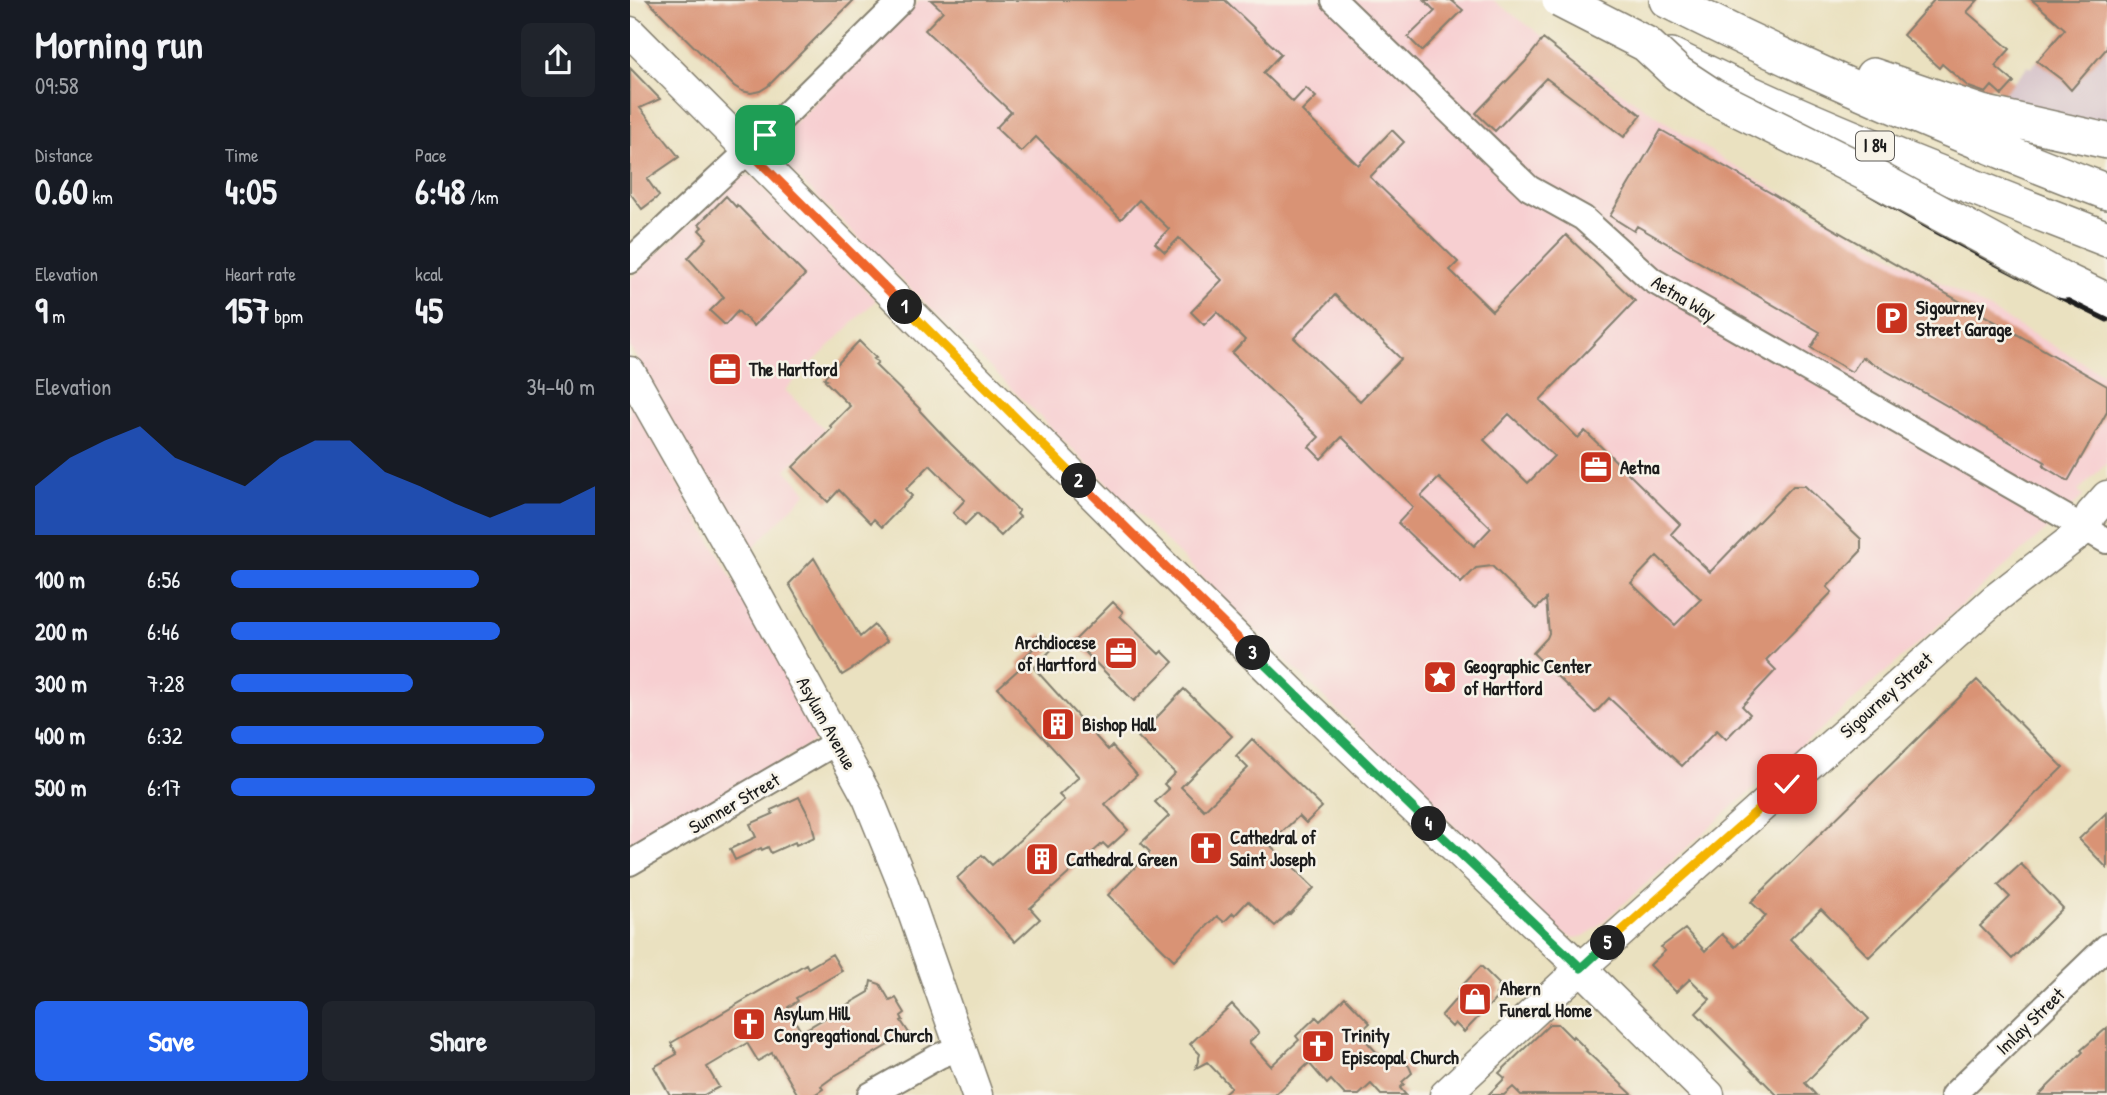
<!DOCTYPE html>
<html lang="en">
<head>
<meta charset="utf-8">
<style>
  body { margin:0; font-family:"Patrick Hand",sans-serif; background:#20242c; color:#f1f3f6; height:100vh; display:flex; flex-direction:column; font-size:26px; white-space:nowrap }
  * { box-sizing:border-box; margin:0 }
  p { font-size:23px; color:#9ea1a6 }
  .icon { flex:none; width:38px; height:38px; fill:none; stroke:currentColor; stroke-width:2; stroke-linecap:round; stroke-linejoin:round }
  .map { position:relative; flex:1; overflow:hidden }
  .side { display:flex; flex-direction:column; background:#171b24; width:630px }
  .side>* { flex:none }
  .pin { position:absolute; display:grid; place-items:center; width:60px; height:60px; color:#fff; margin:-30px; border-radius:14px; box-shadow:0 4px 10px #0006 }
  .km { position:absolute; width:35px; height:35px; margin:-18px; border-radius:50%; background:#222; color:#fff; font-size:19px; line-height:35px; text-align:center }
  .round { display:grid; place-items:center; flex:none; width:74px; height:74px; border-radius:10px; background:#20242c }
  .overview { display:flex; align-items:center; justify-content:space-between; height:119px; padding:0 35px }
  h1 { font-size:38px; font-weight:700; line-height:52px }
  .stats { display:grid; grid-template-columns:repeat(3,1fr); gap:10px; height:119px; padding:7px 35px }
  .stats div { display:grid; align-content:center }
  .stats b { font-size:35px; font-weight:700 }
  .stats small { font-size:19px; font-weight:400 }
  .stats p { font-size:19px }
  .chart { height:196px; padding:14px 35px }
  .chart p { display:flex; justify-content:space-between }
  .chart svg { width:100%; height:126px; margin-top:7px; fill:#2563eb; opacity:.7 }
  .cta { display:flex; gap:14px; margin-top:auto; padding:14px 35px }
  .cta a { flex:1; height:80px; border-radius:10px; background:#2563eb; color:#fff; font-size:28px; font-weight:700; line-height:80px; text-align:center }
  .cta a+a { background:#20242c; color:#f1f3f6 }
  ul { padding:0 35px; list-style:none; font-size:23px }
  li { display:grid; grid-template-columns:112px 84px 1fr; align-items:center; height:52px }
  li i { height:18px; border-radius:9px; background:#2563eb }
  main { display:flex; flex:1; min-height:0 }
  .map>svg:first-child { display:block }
  .built { fill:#f7cfd1 }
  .industrial { fill:#d2bdc6 }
  .building { fill:#d99375; fill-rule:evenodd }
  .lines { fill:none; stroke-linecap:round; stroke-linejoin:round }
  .minor-casing { stroke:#837e6e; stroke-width:28 }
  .major-casing { stroke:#837e6e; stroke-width:33 }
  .highway-casing { stroke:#837e6e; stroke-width:38 }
  .minor { stroke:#fff; stroke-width:24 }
  .major { stroke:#fff; stroke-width:30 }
  .highway { stroke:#fff; stroke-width:35 }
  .rail { stroke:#1c1c1c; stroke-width:5 }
  .highway-bridge-casing { stroke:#837e6e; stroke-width:38; stroke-linecap:butt }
  .highway-bridge { stroke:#fff; stroke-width:35 }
  .split-1-casing { stroke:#fff; stroke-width:14 }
  .split-2-casing { stroke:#fff; stroke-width:14 }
  .split-3-casing { stroke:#fff; stroke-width:14 }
  .split-4-casing { stroke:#fff; stroke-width:14 }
  .split-5-casing { stroke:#fff; stroke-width:14 }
  .split-6-casing { stroke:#fff; stroke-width:14 }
  .split-1 { stroke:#f0652b; stroke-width:9 }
  .split-2 { stroke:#f5b400; stroke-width:9 }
  .split-3 { stroke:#f0652b; stroke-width:9 }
  .split-4 { stroke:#22a559; stroke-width:9 }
  .split-5 { stroke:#22a559; stroke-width:9 }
  .split-6 { stroke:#f5b400; stroke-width:9 }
  .labels { text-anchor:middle; stroke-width:5; stroke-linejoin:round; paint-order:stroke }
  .shield { fill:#f7f3e8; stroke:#5e5c59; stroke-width:2 }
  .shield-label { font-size:18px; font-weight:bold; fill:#1c1c1c }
  .street-label { font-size:19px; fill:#1c1c1c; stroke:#f7f3e8 }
  .poi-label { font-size:19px; font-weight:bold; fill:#1c1c1c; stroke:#f7f3e8; text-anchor:start }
</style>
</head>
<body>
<main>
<section class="side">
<div class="overview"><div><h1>Morning run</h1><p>09:58</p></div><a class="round"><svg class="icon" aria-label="share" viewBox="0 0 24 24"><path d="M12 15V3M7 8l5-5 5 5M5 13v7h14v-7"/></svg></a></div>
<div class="stats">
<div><p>Distance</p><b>0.60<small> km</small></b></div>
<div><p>Time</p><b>4:05</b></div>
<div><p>Pace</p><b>6:48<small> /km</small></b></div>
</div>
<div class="stats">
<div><p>Elevation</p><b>9<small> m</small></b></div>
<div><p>Heart rate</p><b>157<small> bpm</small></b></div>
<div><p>kcal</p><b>45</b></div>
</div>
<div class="chart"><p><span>Elevation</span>34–40 m</p>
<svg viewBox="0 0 160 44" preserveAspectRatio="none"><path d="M0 44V27L10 17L20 11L30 6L40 17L50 22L60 27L70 17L80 11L90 11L100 22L110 27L120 33L130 38L140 33L150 33L160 27V44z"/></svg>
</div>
<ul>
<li><b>100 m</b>6:56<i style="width:68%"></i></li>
<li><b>200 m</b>6:46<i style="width:74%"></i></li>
<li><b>300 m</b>7:28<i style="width:50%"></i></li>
<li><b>400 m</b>6:32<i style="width:86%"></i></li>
<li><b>500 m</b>6:17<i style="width:100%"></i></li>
</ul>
<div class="cta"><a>Save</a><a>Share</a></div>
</section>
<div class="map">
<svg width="1477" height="1095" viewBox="0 0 1477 1095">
  <rect width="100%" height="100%" fill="#f7f3e8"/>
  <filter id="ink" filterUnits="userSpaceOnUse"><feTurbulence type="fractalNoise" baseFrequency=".0143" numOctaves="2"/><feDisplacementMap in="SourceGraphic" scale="14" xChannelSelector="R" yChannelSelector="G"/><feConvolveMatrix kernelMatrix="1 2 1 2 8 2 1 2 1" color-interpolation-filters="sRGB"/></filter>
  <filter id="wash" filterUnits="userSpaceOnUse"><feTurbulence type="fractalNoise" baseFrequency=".00686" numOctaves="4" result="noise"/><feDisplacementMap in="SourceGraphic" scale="28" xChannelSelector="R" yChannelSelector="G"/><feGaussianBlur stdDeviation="1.57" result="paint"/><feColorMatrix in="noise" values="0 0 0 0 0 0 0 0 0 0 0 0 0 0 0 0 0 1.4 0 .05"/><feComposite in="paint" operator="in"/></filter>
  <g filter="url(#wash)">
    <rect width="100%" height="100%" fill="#eae1c0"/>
    <!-- built -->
    <path class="built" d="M290,0h573l114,83 120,79 380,214v87l-29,28 5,5 -14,14 -473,418 -12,8 -8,2 -8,-2 -7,-4 -782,-773 -2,-14 7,-12z
      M117,175l6,2 123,123 -91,90 40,40 -39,40 21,22 -59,61 -118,-206v-68l108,-100z
      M0,400l189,330 1,8 -190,116z"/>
    <!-- industrial -->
    <path class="industrial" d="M1460,0h17v125l-90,-16 -15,-14 26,-29 3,2z"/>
    <g id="blocks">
      <!-- building -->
      <path class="building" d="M17,0h207l-86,86 -8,5 -9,2 -9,-2 -8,-5z
        M301,0h294l56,54 -18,19 30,29 13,-14 10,9 -14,14 56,54 34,-35 12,12 -34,35 88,85 -8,8 42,41 74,-76 69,66 -95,99 38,38 7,-7 95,93 -9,10 39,38 83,-86h12l56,53v12l-34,36 5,5 -66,68 10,10 -34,36 8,8 -24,25 -9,-9 -35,36 -73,-68 -14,15 -62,-60 14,-15 2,-5 -3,-34 -10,10 -44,-43 -16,2 -15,15 -63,-60 15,-16 -71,-70 -21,22 -12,-12 10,-10 -87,-84 13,-13 -28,-28 -13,13 -13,-13 31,-32 -43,-42 -14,14 -10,-9 14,-14 -30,-29 -18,19 -85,-82 -15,15 -25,-24 15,-16 -86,-82 18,-19zM705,295l66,64 -41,42 -66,-63zM879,414l45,42 -26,27 -44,-43zM809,478l52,50 -17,18 -53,-50zM1027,556l44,43 -26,26 -44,-42z
        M794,0h27l12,10 -41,41 -14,-14 27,-26z
        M1304,0h44l-11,12 43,37 -15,17 19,16 -12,13 -10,-9 -6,7 -17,-6 -27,-23 -3,4 -36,-33z
        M1402,0h75v48l-36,42 -9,-10 -25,-19 28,-32z
        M913,39l98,76 -17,22 -78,-59 -51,53 -19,-18 49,-51z
        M0,68l30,31 -20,9 39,49 -32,22 12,17 -17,13 -12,-16z
        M1031,130l446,256v26l-39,69 -25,-15 2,-4 -183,-105 -10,15 -41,-24 9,-16 -183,-106 -3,5 -24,-15z
        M96,196l10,11 1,-2 68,70 -51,51 -16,-15 -13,14 -15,-14 14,-14 -36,-39 19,-20 -8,-8 3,-3 -3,-3z
        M229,341l17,17 -2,1 4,3 -3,3 45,44 -1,1 32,34 68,67 -2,3 3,3 -19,19 -24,-23 -12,12 -12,-12 12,-13 -35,-35 -24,24 6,7 -30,31 -8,-8 -3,4 -32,-33 -11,12 -35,-35 39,-39 -2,-2 20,-20 -25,-25 2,-1 -3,-2z
        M184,558l46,79 14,-12 13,16 -32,26 -13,8 -53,-91z
        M483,602l10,10 -3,4 39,38 3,-3 11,11 -39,39 -60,-60z
        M411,633l13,14 -20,21 74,82 4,-4 25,29 -32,29 23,26 -20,18 -5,-5 -73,65 10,11 -25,23 -58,-64 25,-23 10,10 72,-65 -5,-5 20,-18 -81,-89 22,-20 -3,-4 16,-15 -4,-4z
        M1347,680l86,87 -194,190 -48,-48 -31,30 79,80 -64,64 11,12h-39l-81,-82 14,-14 -20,-20 -14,13 -26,-27 15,-14 -4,-4 24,-18 20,22 17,-17 13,13 31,-31 -15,-14z
        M554,689l48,47 -51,51 23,23 44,-42 -12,-12 16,-17 70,68 -16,16 -7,-7 -30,28 45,44 -24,26 -1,-1 -14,13 -27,-25 -13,14 -2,-2 -9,9 -7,-6 -43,44 -66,-65 42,-43 -9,-9 28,-27 -14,-14 14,-13 -5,-5 11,-11 -37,-36z
        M169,797l12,23 4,17 -19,8 -1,-3 -24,11 -3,-6 -6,3 -1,-2 -26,12 -5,-11 26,-12 -6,-13 23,-10 -2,-4z
        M1477,812v56l-28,-29z
        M1391,864l42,44 -51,51 -32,-33 30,-29 -12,-12z
        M202,954l10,17 -46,27 2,3 -10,6 13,25 68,-40 2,-11 9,3 10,17 6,-3 9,15 -4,3 2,4 -2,1 8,12 -2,10 -10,-3 -61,35 -15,11 2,3 -9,6h-16l-23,-39 -1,1 -2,-4 -14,8 -11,-18 -40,24 12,20 -15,8h-34l-16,-28 23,-13 -6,-11 135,-79 2,4z
        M851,966l18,18 -2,2 4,3 -5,5 2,2 -5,6 -29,30 -9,-9 -3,4 -11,-11 21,-24 -3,-3z
        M715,997l25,26 -11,10 29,32 2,2 9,-9 10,8 3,7 -10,9 2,2 -4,4 6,7h-25l-10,-11 -12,11h-14l-14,-15 -4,4 -18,-21 -34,32h-53l9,-8 -24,-25 -11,6 4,-14 -10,-10 42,-40 27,29 -10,9 22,24 28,-26 -3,-4 20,-19 4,4z
        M920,1024h8l14,14 1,-2 14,14 -1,1 47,44h-112l-8,-8 -9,8h-16l17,-17 -6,-5z
        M1477,1028v67h-68l44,-43 -2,-2z"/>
    </g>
  </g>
  <g filter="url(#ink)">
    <use href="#blocks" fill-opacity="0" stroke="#837e6e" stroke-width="2"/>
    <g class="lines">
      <!-- minor casing -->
      <g class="minor-casing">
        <path id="minor" d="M704,0l195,188 54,30 69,62 455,261
          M0,261l135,-126 137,-135
          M0,863l207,-121
          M240,1095l69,-39 21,-8
          M1323,1095l154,-149"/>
      </g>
      <!-- major casing -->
      <g class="major-casing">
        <path id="major" d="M0,32l536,536 130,128 285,272 128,127
          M0,372l124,218 114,208 35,86 74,211
          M815,1095l136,-127 415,-370 89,-69 6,-15 16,-18"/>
      </g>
      <!-- highway casing -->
      <g class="highway-casing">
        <path id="highway" d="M1037,0c143,72 290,135 440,192
          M1041,56c141,70 290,126 436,183
          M1243,76l109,37 125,28
          M1435,281l42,20"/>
      </g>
      <!-- minor -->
      <use href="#minor" class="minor"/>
      <!-- major -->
      <use href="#major" class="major"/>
      <!-- highway -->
      <use href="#highway" class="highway"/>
      <!-- rail -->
      <path class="rail" d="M943,0c167,123 347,229 534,320"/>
      <!-- highway-bridge casing -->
      <g class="highway-bridge-casing">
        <path id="highway-bridge" d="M930,0l86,44 31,29 35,23 154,77 199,108"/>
      </g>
      <!-- highway-bridge -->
      <use href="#highway-bridge" class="highway-bridge"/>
    </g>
  </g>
  <g class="lines" filter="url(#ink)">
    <!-- split-1 casing -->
    <g class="split-1-casing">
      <path id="split-1" d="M135,135l-17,15 157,157"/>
    </g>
    <!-- split-2 casing -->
    <g class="split-2-casing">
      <path id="split-2" d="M275,307l174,174"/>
    </g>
    <!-- split-3 casing -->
    <g class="split-3-casing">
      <path id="split-3" d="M449,481l174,172"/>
    </g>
    <!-- split-4 casing -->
    <g class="split-4-casing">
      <path id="split-4" d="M623,653l176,171"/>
    </g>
    <!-- split-5 casing -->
    <g class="split-5-casing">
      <path id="split-5" d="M799,824l152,144 27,-25"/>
    </g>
    <!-- split-6 casing -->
    <g class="split-6-casing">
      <path id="split-6" d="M978,943l179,-159"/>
    </g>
    <!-- split-1 -->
    <use href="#split-1" class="split-1"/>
    <!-- split-2 -->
    <use href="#split-2" class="split-2"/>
    <!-- split-3 -->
    <use href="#split-3" class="split-3"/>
    <!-- split-4 -->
    <use href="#split-4" class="split-4"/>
    <!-- split-5 -->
    <use href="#split-5" class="split-5"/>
    <!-- split-6 -->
    <use href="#split-6" class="split-6"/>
  </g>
  <!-- icons -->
  <defs>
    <g id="parking-square" transform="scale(1.75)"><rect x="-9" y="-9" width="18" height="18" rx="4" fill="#c8321e" stroke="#f7f3e8"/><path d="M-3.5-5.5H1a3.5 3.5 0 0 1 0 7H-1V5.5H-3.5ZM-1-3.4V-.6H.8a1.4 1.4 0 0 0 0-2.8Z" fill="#fff"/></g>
    <g id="office-square" transform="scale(1.75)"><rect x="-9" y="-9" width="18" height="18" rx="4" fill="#c8321e" stroke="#f7f3e8"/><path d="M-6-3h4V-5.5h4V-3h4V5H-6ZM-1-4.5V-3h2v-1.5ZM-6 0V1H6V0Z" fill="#fff"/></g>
    <g id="sight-square" transform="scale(1.75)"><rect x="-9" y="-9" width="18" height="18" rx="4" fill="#c8321e" stroke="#f7f3e8"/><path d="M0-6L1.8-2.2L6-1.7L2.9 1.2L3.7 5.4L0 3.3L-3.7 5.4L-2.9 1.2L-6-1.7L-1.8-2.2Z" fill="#fff"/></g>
    <g id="building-square" transform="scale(1.75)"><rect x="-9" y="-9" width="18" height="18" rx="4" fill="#c8321e" stroke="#f7f3e8"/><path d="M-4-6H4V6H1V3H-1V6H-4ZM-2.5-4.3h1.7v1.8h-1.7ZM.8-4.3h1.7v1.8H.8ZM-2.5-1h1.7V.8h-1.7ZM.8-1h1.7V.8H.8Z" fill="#fff"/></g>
    <g id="church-square" transform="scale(1.75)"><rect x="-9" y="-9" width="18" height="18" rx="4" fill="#c8321e" stroke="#f7f3e8"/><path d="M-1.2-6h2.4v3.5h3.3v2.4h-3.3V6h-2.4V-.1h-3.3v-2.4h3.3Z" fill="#fff"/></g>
    <g id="shop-square" transform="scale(1.75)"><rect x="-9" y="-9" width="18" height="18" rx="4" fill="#c8321e" stroke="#f7f3e8"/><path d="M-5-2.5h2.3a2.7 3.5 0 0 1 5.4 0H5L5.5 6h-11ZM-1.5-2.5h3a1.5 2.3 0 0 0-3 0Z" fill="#fff"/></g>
  </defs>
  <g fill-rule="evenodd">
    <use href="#parking-square" x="1262" y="318"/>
    <use href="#office-square" x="95" y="369"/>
    <use href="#office-square" x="966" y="467"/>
    <use href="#office-square" x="491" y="653"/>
    <use href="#sight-square" x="810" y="677"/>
    <use href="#building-square" x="428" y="724"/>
    <use href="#church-square" x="576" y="848"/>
    <use href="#building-square" x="412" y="859"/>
    <use href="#shop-square" x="845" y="999"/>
    <use href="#church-square" x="119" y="1024"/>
    <use href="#church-square" x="688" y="1046"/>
  </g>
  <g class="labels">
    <!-- shield labels -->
    <rect class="shield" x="1226" y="131.5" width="38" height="29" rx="5"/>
    <g class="shield-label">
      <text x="1245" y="152">I 84</text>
    </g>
    <!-- street labels -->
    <g class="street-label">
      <text transform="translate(1054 298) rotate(31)" y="7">Aetna Way</text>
      <text transform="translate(1256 695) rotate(-42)" y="7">Sigourney Street</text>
      <text transform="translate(197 723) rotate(61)" y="7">Asylum Avenue</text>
      <text transform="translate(104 803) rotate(-30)" y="7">Sumner Street</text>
      <text transform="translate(1400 1021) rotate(-44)" y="7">Imlay Street</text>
    </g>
    <!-- poi labels -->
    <g class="poi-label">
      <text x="1286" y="314">Sigourney<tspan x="1286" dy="22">Street Garage</tspan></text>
      <text x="119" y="376">The Hartford</text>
      <text x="990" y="474">Aetna</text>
      <text x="466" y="649" text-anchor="end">Archdiocese<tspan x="466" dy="22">of Hartford</tspan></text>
      <text x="834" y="673">Geographic Center<tspan x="834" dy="22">of Hartford</tspan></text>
      <text x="452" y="731">Bishop Hall</text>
      <text x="600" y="844">Cathedral of<tspan x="600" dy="22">Saint Joseph</tspan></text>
      <text x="436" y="866">Cathedral Green</text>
      <text x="870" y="995">Ahern<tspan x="870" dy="22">Funeral Home</tspan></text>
      <text x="144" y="1020">Asylum Hill<tspan x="144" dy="22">Congregational Church</tspan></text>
      <text x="712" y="1042">Trinity<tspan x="712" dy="22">Episcopal Church</tspan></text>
    </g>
  </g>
</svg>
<div class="pin" style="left:135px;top:135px;background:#1e9e55"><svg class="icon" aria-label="arrive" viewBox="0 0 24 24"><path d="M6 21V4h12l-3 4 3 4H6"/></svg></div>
<div class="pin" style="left:1157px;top:784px;background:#d93025"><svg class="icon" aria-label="check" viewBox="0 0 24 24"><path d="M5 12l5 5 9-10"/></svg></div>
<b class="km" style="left:275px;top:307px">1</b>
<b class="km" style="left:449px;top:481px">2</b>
<b class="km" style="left:623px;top:653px">3</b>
<b class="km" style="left:799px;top:824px">4</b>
<b class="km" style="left:978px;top:943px">5</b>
</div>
</main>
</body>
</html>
